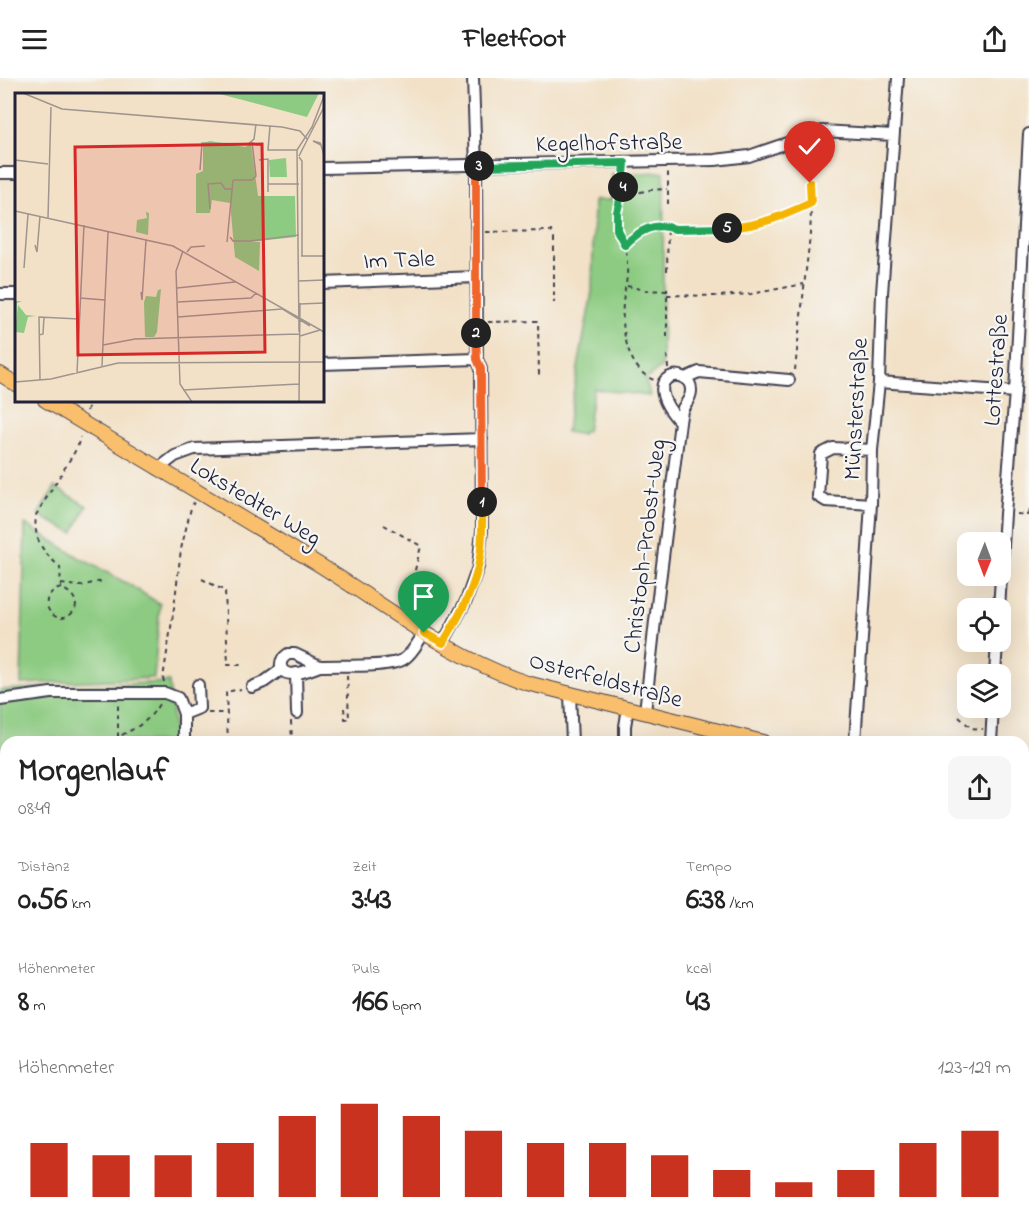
<!DOCTYPE html>
<html lang="de">
<head>
<meta charset="utf-8">
<style>
  body { margin:0; font-family:"Indie Flower",sans-serif; background:#f6f6f6; color:#222; height:100vh; display:flex; flex-direction:column; font-size:22px; white-space:nowrap }
  * { box-sizing:border-box; margin:0 }
  p { font-size:20px; color:#767676 }
  .icon { flex:none; width:33px; height:33px; fill:none; stroke:currentColor; stroke-width:2; stroke-linecap:round; stroke-linejoin:round }
  .map { position:relative; flex:1; overflow:hidden }
  .sheet { position:absolute; left:0px; top:658px; width:1029px; height:488px; display:flex; flex-direction:column; background:#fff; border-radius:18px 18px 0 0; box-shadow:0 6px 24px #0002 }
  .sheet>* { flex:none }
  .needle { width:39px; rotate:181deg }
  .buttons { position:absolute; left:957px; top:454px; display:grid; gap:12px }
  .buttons a { display:grid; place-items:center; width:54px; height:54px; border-radius:12px; background:#fff; box-shadow:0 6px 24px #0002; font-size:30px }
  .pin { position:absolute; display:grid; place-items:center; width:51px; height:51px; color:#fff; margin:-62px -26px; border-radius:50% 50% 50% 0; rotate:-45deg; box-shadow:0 0 6px #0007 }
  .pin .icon { rotate:45deg }
  .km { position:absolute; width:30px; height:30px; margin:-15px; border-radius:50%; background:#222; color:#fff; font-size:16px; line-height:30px; text-align:center }
  .round { display:grid; place-items:center; flex:none; width:63px; height:63px; border-radius:12px; background:#f6f6f6 }
  .overview { display:flex; align-items:center; justify-content:space-between; height:102px; padding:0 18px }
  h1 { font-size:33px; font-weight:800; line-height:45px }
  .stats { display:grid; grid-template-columns:repeat(3,1fr); gap:9px; height:102px; padding:6px 18px }
  .stats div { display:grid; align-content:center }
  .stats b { font-size:30px; font-weight:800 }
  .stats small { font-size:16px; font-weight:400 }
  .stats p { font-size:16px }
  .chart { height:168px; padding:12px 18px }
  .chart p { display:flex; justify-content:space-between }
  .chart svg { width:100%; height:108px; margin-top:6px; stroke:#c8321e; stroke-width:6 }
  header { display:flex; justify-content:space-between; align-items:center; height:78px; padding:0 18px; background:#fff; font-size:27px; font-weight:800 }
  .map>svg:first-child { display:block }
  .green { fill:#8ccb81; stroke:#57765e; stroke-width:1.5 }
  .lines { fill:none; stroke-linecap:round; stroke-linejoin:round }
  .minor-casing { stroke:#413f50; stroke-width:14 }
  .major-casing { stroke:#413f50; stroke-width:16 }
  .path { stroke:#413f50; stroke-width:2; stroke-dasharray:4.5 4.5; stroke-linecap:butt }
  .minor { stroke:#fff; stroke-width:10 }
  .major { stroke:#f9bf6c; stroke-width:14 }
  .split-1-casing { stroke:#fff; stroke-width:12 }
  .split-2-casing { stroke:#fff; stroke-width:12 }
  .split-3-casing { stroke:#fff; stroke-width:12 }
  .split-4-casing { stroke:#fff; stroke-width:12 }
  .split-5-casing { stroke:#fff; stroke-width:12 }
  .split-6-casing { stroke:#fff; stroke-width:12 }
  .split-1 { stroke:#f5b400; stroke-width:8 }
  .split-2 { stroke:#f0652b; stroke-width:8 }
  .split-3 { stroke:#f0652b; stroke-width:8 }
  .split-4 { stroke:#22a559; stroke-width:8 }
  .split-5 { stroke:#22a559; stroke-width:8 }
  .split-6 { stroke:#f5b400; stroke-width:8 }
  .labels { text-anchor:middle; stroke-width:4.5; stroke-linejoin:round; paint-order:stroke }
  .street-label { font-size:24px; fill:#22223b; stroke:#f6f6f2 }
  .inset-road { fill:none; stroke:#9f958f; stroke-width:1.5 }
  .view { fill:#d62828; fill-opacity:0.15; stroke:#d62828; stroke-width:3 }
  .inset-edge { fill:none; stroke:#22223b; stroke-width:3 }
</style>
</head>
<body>
<header><svg class="icon" aria-label="menu" viewBox="0 0 24 24"><path d="M4 6h16M4 12h16M4 18h16"/></svg>Fleetfoot<svg class="icon" aria-label="share" viewBox="0 0 24 24"><path d="M12 15V3M7 8l5-5 5 5M5 13v7h14v-7"/></svg></header>
<div class="map">
<svg width="1029" height="1145" viewBox="0 0 1029 1145">
  <rect width="100%" height="100%" fill="#f6f6f2"/>
  <filter id="ink" filterUnits="userSpaceOnUse"><feTurbulence type="fractalNoise" baseFrequency=".0167" numOctaves="2"/><feDisplacementMap in="SourceGraphic" scale="12" xChannelSelector="R" yChannelSelector="G"/><feConvolveMatrix kernelMatrix="1 2 1 2 8 2 1 2 1" color-interpolation-filters="sRGB"/></filter>
  <filter id="wash" filterUnits="userSpaceOnUse"><feTurbulence type="fractalNoise" baseFrequency=".008" numOctaves="4" result="noise"/><feDisplacementMap in="SourceGraphic" scale="24" xChannelSelector="R" yChannelSelector="G"/><feGaussianBlur stdDeviation="1.35" result="paint"/><feColorMatrix in="noise" values="0 0 0 0 0 0 0 0 0 0 0 0 0 0 0 0 0 1.4 0 .05"/><feComposite in="paint" operator="in"/></filter>
  <g filter="url(#wash)">
    <rect width="100%" height="100%" fill="#f2e1c7"/>
    <!-- green -->
    <path class="green" d="M664,94l-2,195 -17,13 3,7 2,9 -56,-7 -7,42 -4,1 -1,3 -16,-3 26,-140 2,-92h17l1,-26z
      M55,409l32,19 -14,27 -35,-18z
      M25,446l55,34 48,26 32,20 -6,74 -133,6z
      M169,604l6,60h-169v194h-6v-246z
      M102,1140h233l-5,5h-225z"/>
  </g>
  <g filter="url(#ink)">
    <g class="lines">
      <!-- minor casing -->
      <g class="minor-casing">
        <path id="minor" d="M322,90l393,-8 34,-4 73,-25 71,4
          M0,95h16
          M322,205l154,-6
          M0,216h16
          M322,286l155,-5
          M685,300l14,-6 90,8
          M879,304l136,10
          M158,391l17,-13 19,-7 288,-10
          M871,426l-45,-3 -8,-5 3,-42 12,-6 39,2
          M999,531l6,-95 10,-122 14,-258
          M443,565l23,-42 12,-34 4,-36 -1,-162 -4,-10 -1,-193 -3,-88
          M288,576h7l25,12c-9,3 -36,16 -39,0 -1,-6 3,-9 7,-12z
          M320,588c19,-1 71,2 84,-7 9,-6 14,-17 20,-26
          M296,595l1,40
          M995,597l2,-33
          M252,609l12,-5 18,-13
          M570,616l2,48
          M0,622l51,-7h114l13,5 6,16v28
          M645,634l10,-91 25,-199c1,-5 1,-9 3,-14 3,-5 8,-10 8,-17 1,-27 -57,-19 -11,31
          M184,636l15,-6 -1,-23
          M625,664v-16l3,-18
          M714,664l3,-10
          M855,664l16,-238 1,-54 7,-68 3,-89 16,-215
          M991,664l2,-34
          M0,731l6,1
          M0,1061l6,-1
          M50,1140v5
          M960,1140l2,5
          M337,1145l5,-5
          M628,1145v-5"/>
      </g>
      <!-- major casing -->
      <g class="major-casing">
        <path id="major" d="M0,296l16,10
          M45,322c91,55 182,109 273,164 68,42 132,94 209,119l236,59
          M1023,723l6,2"/>
      </g>
      <!-- path -->
      <path class="path" d="M625,95c0,14 -6,27 -8,40 -2,16 2,18 7,31 3,6 3,16 3,23 1,12 -3,24 -4,36 -2,25 4,67 31,77
        M622,118l28,-6 17,-1
        M668,126v-33
        M486,154l65,-1 3,7v65
        M625,167c10,-11 25,-21 41,-19 6,1 11,3 18,3 20,0 41,1 61,-2 23,-3 45,-14 66,-24
        M667,193l1,-49
        M627,208l18,4 22,1
        M667,217l50,1 34,-2 53,-10
        M488,244l50,-1 1,54
        M667,259v-48
        M667,277l1,13
        M795,292c3,-30 7,-61 10,-92 5,-42 13,-87 -7,-127
        M87,333l3,-11
        M1017,436l12,1
        M1028,437l1,-8
        M384,447l37,21 -8,32
        M202,501l23,12 3,74h17
        M61,506l19,2 22,-5
        M61,510c-30,8 -6,43 11,25 10,-10 -1,-21 -11,-25l-1,-21c-17,-15 -27,-27 -24,-52l41,-67 3,-11
        M404,527l6,-11
        M164,604l-1,-4 11,-70 7,-59 10,-41 3,-6
        M344,630l1,11h4l-2,-43
        M208,635h19
        M959,639l12,11 12,1
        M291,643l1,21
        M118,659v-33
        M117,664l1,-5c19,-10 30,-14 41,-33
        M228,664l-2,-50 15,-3
        M0,769l6,-10v-18
        M0,800h6
        M0,855h6"/>
      <!-- minor -->
      <use href="#minor" class="minor"/>
      <!-- major -->
      <use href="#major" class="major"/>
    </g>
  </g>
  <g class="lines" filter="url(#ink)">
    <!-- split-1 casing -->
    <g class="split-1-casing">
      <path id="split-1" d="M424,555l19,10c14,-23 29,-49 35,-76 5,-21 4,-44 4,-65"/>
    </g>
    <!-- split-2 casing -->
    <g class="split-2-casing">
      <path id="split-2" d="M476,255l1,26 4,10 1,133"/>
    </g>
    <!-- split-3 casing -->
    <g class="split-3-casing">
      <path id="split-3" d="M476,255v-167h3"/>
    </g>
    <!-- split-4 casing -->
    <g class="split-4-casing">
      <path id="split-4" d="M479,88l146,-3 -2,24"/>
    </g>
    <!-- split-5 casing -->
    <g class="split-5-casing">
      <path id="split-5" d="M623,109l-6,25v18l8,15c13,-14 31,-24 50,-16l52,-1"/>
    </g>
    <!-- split-6 casing -->
    <g class="split-6-casing">
      <path id="split-6" d="M727,150c32,-2 56,-12 84,-25l-1,-20"/>
    </g>
    <!-- split-1 -->
    <use href="#split-1" class="split-1"/>
    <!-- split-2 -->
    <use href="#split-2" class="split-2"/>
    <!-- split-3 -->
    <use href="#split-3" class="split-3"/>
    <!-- split-4 -->
    <use href="#split-4" class="split-4"/>
    <!-- split-5 -->
    <use href="#split-5" class="split-5"/>
    <!-- split-6 -->
    <use href="#split-6" class="split-6"/>
  </g>
  <g class="labels">
    <!-- street labels -->
    <g class="street-label">
      <text transform="translate(609 64) rotate(-1)" y="8">Kegelhofstraße</text>
      <text transform="translate(399 181) rotate(-2)" y="8">Im Tale</text>
      <text transform="translate(995 292) rotate(-86)" y="8">Lottestraße</text>
      <text transform="translate(855 331) rotate(-87)" y="8">Münsterstraße</text>
      <text transform="translate(256 423) rotate(31)" y="8">Lokstedter Weg</text>
      <text transform="translate(644 468) rotate(-83)" y="8">Christoph-Probst-Weg</text>
      <text transform="translate(606 601) rotate(15)" y="8">Osterfeldstraße</text>
    </g>
  </g>
  <!-- overview -->
  <g transform="translate(15 15)">
    <rect width="309" height="309" fill="#f2e1c7"/>
    <path d="M201,0h103l-12,24zM195,48l35,6 6,-3 7,52h37l1,41 -46,5h10l-1,29 -24,-14 -5,-54 -18,-3 -2,13h-14v-39l7,-3v-28zM271,65l1,19h-17l-1,-17zM131,119l3,1 -1,22 -12,-3 1,-12 10,-2zM146,196l-4,43 -3,5h-9l-1,-35 2,-6 10,1 2,-7zM0,208h7l-5,2 -1,20 2,-18 8,10 10,1 -8,1 -4,16 -9,-1z" fill="#8ccb81"/>
    <path class="inset-road" d="M8,0l39,16 220,18 18,4 7,8M255,33l-2,24h29M306,52l-8,-4 7,2 1,2 3,10M284,63l25,-49M284,64l3,4v95M0,67l33,4M244,67l9,-1v33M185,77l2,-27 46,1 6,-5 2,-15M218,87h19l4,-4 -4,-34M253,91h31M195,116l-2,-25 13,-1 4,6h8M0,118l158,35 151,86M33,125l3,-111M215,144l3,4h17l49,-6M212,149l6,-62M20,152l2,7 3,-36M168,158l-7,20 4,113 12,18M172,159l4,-5 14,-1M286,163h23M9,175l4,-54M284,188l25,-1M162,195l58,-6M126,199l1,8 4,-60M65,205l25,2M163,209l73,-4 5,-5M285,211l24,-1M266,215l29,18M163,224l104,-8M284,239l-2,-182 15,-23 12,-31M24,242l4,-1 1,-17M285,243l20,-6M88,252l32,-6 164,-5M87,273l6,-134M62,280l7,-148M25,287l-1,-63 40,2M0,289l36,-3 67,-16 206,-1M168,297l116,-6M284,309l1,-99"/>
    <path class="view" d="M247,51l3,208 -187,3 -3,-208z"/>
    <rect width="309" height="309" class="inset-edge"/>
  </g>
</svg>
<div class="buttons">
<a><svg class="needle" viewBox="-14 -14 28 28"><path d="M0-13l5 13h-10z" fill="#e53935"/><path d="M0 13l5-13h-10z" fill="#767676"/></svg></a>
<a><svg class="icon" aria-label="locate" viewBox="0 0 24 24"><circle cx="12" cy="12" r="6"/><path d="M12 2v4M12 18v4M2 12h4M18 12h4"/></svg></a>
<a><svg class="icon" aria-label="layers" viewBox="0 0 24 24"><path d="M12 4l9 5-9 5-9-5zM3 14l9 5 9-5"/></svg></a>
</div>
<div class="pin" style="left:424px;top:555px;background:#1e9e55"><svg class="icon" aria-label="arrive" viewBox="0 0 24 24"><path d="M6 21V4h12l-3 4 3 4H6"/></svg></div>
<div class="pin" style="left:810px;top:105px;background:#d93025"><svg class="icon" aria-label="check" viewBox="0 0 24 24"><path d="M5 12l5 5 9-10"/></svg></div>
<b class="km" style="left:482px;top:424px">1</b>
<b class="km" style="left:476px;top:255px">2</b>
<b class="km" style="left:479px;top:88px">3</b>
<b class="km" style="left:623px;top:109px">4</b>
<b class="km" style="left:727px;top:150px">5</b>
<section class="sheet">
<div class="overview"><div><h1>Morgenlauf</h1><p>08:49</p></div><a class="round"><svg class="icon" aria-label="share" viewBox="0 0 24 24"><path d="M12 15V3M7 8l5-5 5 5M5 13v7h14v-7"/></svg></a></div>
<div class="stats">
<div><p>Distanz</p><b>0.56<small> km</small></b></div>
<div><p>Zeit</p><b>3:43</b></div>
<div><p>Tempo</p><b>6:38<small> /km</small></b></div>
</div>
<div class="stats">
<div><p>Höhenmeter</p><b>8<small> m</small></b></div>
<div><p>Puls</p><b>166<small> bpm</small></b></div>
<div><p>kcal</p><b>43</b></div>
</div>
<div class="chart"><p><span>Höhenmeter</span>123–129 m</p>
<svg viewBox="0 0 160 44" preserveAspectRatio="none"><path d="M5 44V22M15 44V27M25 44V27M35 44V22M45 44V11M55 44V6M65 44V11M75 44V17M85 44V22M95 44V22M105 44V27M115 44V33M125 44V38M135 44V33M145 44V22M155 44V17"/></svg>
</div>
</section>
</div>
</body>
</html>
